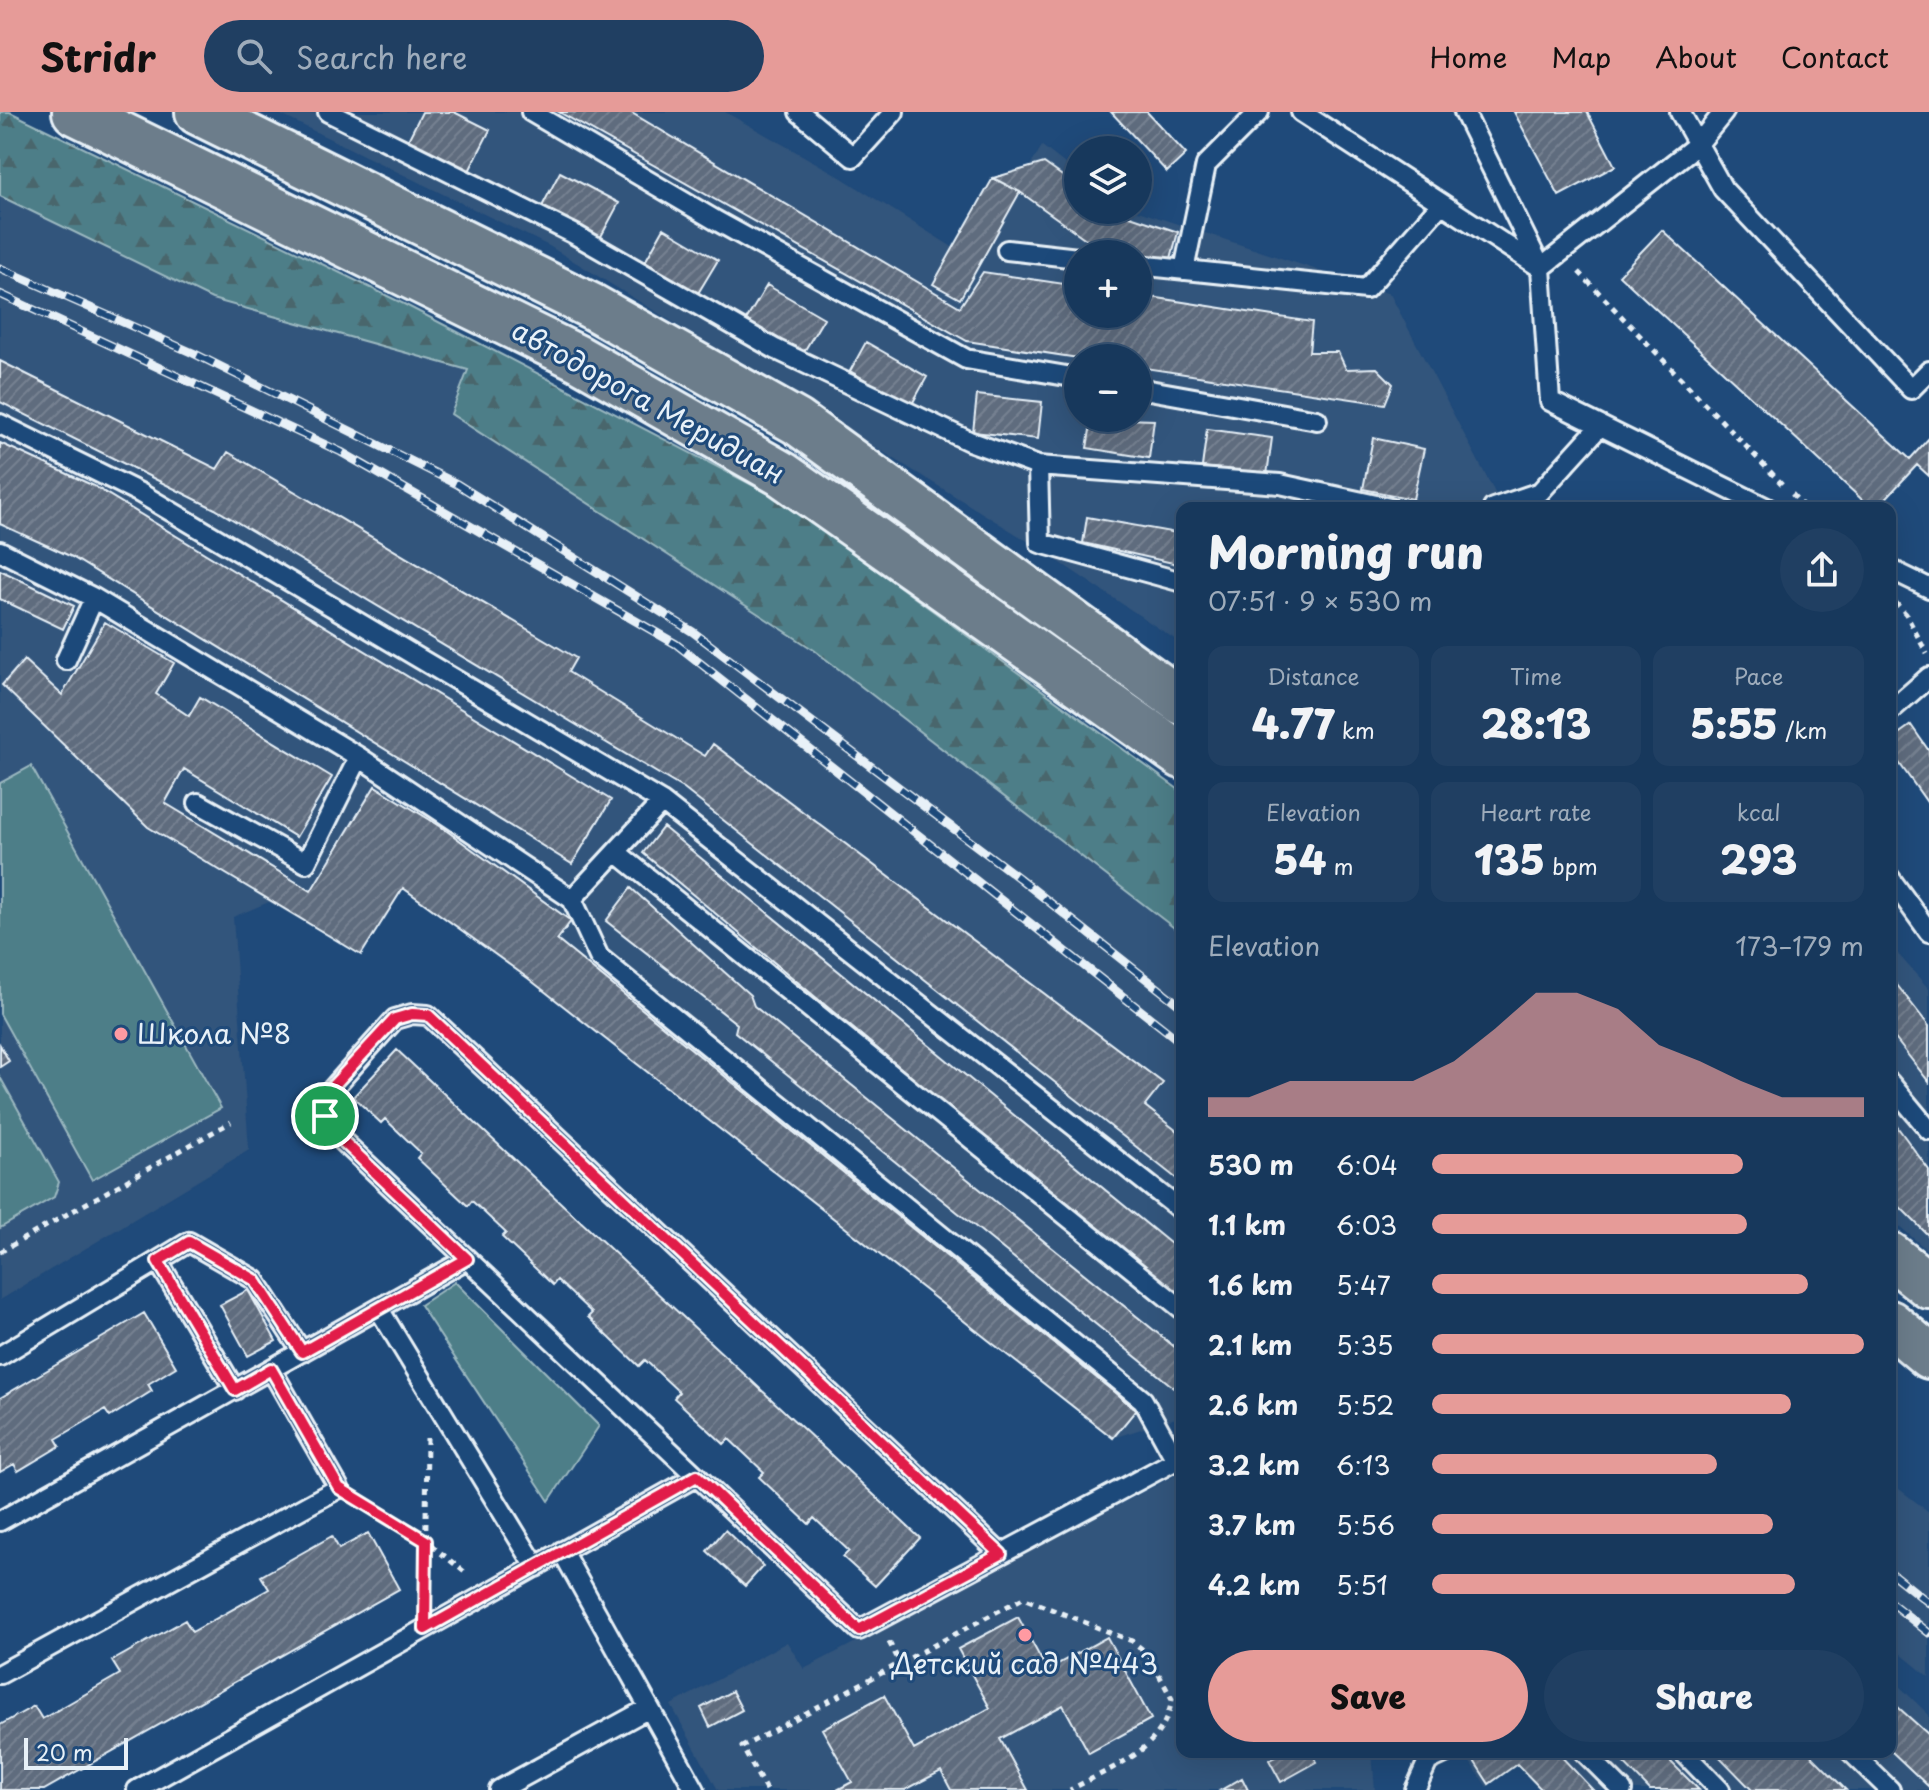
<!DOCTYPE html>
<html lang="en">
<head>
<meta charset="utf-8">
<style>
  body { margin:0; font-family:"Playpen Sans",sans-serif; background:#203f62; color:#f1f3f6; height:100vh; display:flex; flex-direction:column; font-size:30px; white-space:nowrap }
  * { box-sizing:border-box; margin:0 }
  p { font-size:26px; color:#9eacbb }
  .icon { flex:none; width:44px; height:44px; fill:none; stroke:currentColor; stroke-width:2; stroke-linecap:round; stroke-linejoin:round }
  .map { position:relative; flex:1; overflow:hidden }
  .panel { position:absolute; left:1176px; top:390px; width:720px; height:1256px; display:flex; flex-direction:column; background:#17385c; border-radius:16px; box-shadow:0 8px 32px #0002,0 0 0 2px #365272 }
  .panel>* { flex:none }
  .tools { position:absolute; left:1064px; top:24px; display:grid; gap:16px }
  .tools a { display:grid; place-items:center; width:88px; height:88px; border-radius:50%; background:#17385c; box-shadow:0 8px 32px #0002,0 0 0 2px #365272; font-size:40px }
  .scale { position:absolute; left:24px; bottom:20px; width:104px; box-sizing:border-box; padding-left:8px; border:4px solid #e8f1f8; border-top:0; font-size:22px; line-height:28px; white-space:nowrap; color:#e8f1f8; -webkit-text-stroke:6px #1f4a7a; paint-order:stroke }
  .pin { position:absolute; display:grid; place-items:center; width:68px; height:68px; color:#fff; margin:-34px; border:4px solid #fff; border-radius:50%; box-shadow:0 2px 8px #0007 }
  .round { display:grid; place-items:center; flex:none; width:84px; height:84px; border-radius:42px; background:#203f62 }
  .summary { display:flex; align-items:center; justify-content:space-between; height:136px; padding:0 32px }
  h1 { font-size:44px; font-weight:800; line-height:60px }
  .figures { display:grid; grid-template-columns:repeat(3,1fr); gap:12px; height:136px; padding:8px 32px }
  .figures div { display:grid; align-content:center; border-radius:16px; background:#203f62; text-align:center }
  .figures b { font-size:40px; font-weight:800 }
  .figures small { font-size:22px; font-weight:400 }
  .figures p { font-size:22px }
  .chart { height:224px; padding:16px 32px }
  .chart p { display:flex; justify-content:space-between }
  .chart svg { width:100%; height:144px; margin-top:8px; fill:#e69b98; opacity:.7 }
  .primary-button { display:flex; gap:16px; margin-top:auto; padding:16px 32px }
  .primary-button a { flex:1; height:92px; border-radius:48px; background:#e69b98; color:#111; font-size:32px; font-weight:800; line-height:92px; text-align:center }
  .primary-button a+a { background:#203f62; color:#f1f3f6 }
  ul { padding:0 32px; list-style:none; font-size:26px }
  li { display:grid; grid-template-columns:128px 96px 1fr; align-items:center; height:60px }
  li i { height:20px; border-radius:10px; background:#e69b98 }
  header { display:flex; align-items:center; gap:48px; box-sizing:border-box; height:112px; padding:0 40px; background:#e69b98; color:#111 }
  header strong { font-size:38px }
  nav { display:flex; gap:44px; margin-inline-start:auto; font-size:28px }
  .search { width:560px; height:72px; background:#203f62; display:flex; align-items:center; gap:20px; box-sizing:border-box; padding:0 28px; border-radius:44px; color:#9eacbb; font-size:30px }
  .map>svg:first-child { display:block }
  .built { fill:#32547b; fill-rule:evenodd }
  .forest { fill:url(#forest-firs); stroke:#9bb8c0; stroke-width:2 }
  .pitch { fill:#4e7e88; stroke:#9bb8c0; stroke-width:2 }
  .building { fill:url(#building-hatch); stroke:#e8f1f8; stroke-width:2 }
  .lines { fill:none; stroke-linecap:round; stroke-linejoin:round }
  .lane-casing { stroke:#e8f1f8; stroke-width:24 }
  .primary-casing { stroke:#e8f1f8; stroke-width:50 }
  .path { stroke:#e8f1f8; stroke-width:5; stroke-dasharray:6 6; stroke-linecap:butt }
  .lane { stroke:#1f4a7a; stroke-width:18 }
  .primary { stroke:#6c7d8b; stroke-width:44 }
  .rail-casing { stroke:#e8f1f8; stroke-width:9 }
  .rail { stroke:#1f4a7a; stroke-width:6; stroke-dasharray:18; stroke-linecap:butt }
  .route-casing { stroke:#fff; stroke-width:16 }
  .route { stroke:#e11d48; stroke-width:10 }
  .poi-dot { fill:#ff9aa2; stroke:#1f4a7a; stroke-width:3 }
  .labels { text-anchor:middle; stroke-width:6; stroke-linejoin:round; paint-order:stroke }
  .street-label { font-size:28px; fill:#e8f1f8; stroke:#1f4a7a }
  .poi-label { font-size:28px; fill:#e8f1f8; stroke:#1f4a7a; text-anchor:start }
</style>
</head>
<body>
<header>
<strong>Stridr</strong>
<div class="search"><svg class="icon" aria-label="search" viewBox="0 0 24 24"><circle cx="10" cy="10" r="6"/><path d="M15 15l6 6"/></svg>Search here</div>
<nav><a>Home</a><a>Map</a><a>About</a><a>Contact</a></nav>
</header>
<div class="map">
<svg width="1929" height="1678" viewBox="0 0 1929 1678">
  <defs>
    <pattern id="forest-firs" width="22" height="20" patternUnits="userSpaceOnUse" patternTransform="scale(2)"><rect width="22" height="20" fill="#4e7e88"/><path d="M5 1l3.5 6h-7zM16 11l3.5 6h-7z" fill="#4a666c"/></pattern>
    <pattern id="building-hatch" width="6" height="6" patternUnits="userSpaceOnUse" patternTransform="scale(2)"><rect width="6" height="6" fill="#5f6c7e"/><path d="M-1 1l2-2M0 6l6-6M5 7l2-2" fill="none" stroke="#768191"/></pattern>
  </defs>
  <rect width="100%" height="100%" fill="#1f4a7a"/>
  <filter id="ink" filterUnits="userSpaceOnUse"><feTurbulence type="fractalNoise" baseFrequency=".0125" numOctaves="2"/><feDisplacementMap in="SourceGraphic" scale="16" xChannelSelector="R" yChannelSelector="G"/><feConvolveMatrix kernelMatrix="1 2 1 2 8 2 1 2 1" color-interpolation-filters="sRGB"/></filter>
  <g filter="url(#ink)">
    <!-- built -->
    <path class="built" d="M275,0h450l109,61 139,87 69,-114 36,28v36h57l255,84 113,214h-321v136l-148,-99 -485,-299zM1078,142h60v60h-60zM1078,246h60v60h-60z
      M0,84l212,103 256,71 -17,45 363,235 368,284v482l-69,22 -584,-459 -126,-91 -42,67 -92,-53 -36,15 16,233 -249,150z
      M1890,833l39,44v263l-39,-34z
      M1182,1360v280h190l3,38h-657l-47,-85 116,-63 17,27z
      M1890,1370l39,30v165l-39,-32z
      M1890,1565l39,38v75h-389l-24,-24 -29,21 -24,-35h427z"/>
    <!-- forest -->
    <path class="forest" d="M0,0h10l394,192 375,195 403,293v142l-368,-284 -363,-236 17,-44 -256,-71 -212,-103z"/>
    <!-- pitch -->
    <path class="pitch" d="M31,654l190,342 -129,72 -92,-166v-231z
      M0,965l59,105 -5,15 -54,31z
      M455,1170l144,144 -50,75 -129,-196z"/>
    <!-- building -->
    <path class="building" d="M422,0h32l36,18 -24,47 -61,-31z
      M559,0h71l330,195 23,-35 95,14v28h60v-19l174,27 -3,30h29l8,17 31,-1 16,16 -8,20 -247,-37v-9h-60l-111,-17z
      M1111,0h36l39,42 -19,18z
      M1514,0h73l28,54 -56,30z
      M1044,51l34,24v23h34l66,22 -9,34 -31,-8v-4l-41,-7 -77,-55 -27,-14z
      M560,60l59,31 -22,41 -59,-30z
      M993,66l27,14 -60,107 -27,-15z
      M664,116l54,32 -24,40 -53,-31z
      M1662,118l248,229 19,-21v38l-12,-11 -40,43h-6l-252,-233z
      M767,173l57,33 -25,42 -57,-33z
      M866,230l61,35 -16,29 -61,-35z
      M0,249l217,108 11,-17 348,206 -8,14 137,84 8,-12 450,339 -18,23 37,29v48l-498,-394 -469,-280 -215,-107z
      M977,283l65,7 -4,37 -65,-7z
      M1092,306l62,2 -5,38 -62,-10z
      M1207,317l65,9 -5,37 -65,-8z
      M1373,326l51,11 -11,50 -50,-10z
      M0,331l94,43 517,314 -39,64 -500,-307 -72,-33z
      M1087,405l95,17v31l-99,-22z
      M0,458l74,36 -11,23 -63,-30z
      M105,510l69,41 -18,31 33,22 11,-19 132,80 -36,60 -112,-68 -19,34 146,88 64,-105 65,40 131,95 -14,19 579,470 -23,28 -584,-459 -126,-91 -42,67 -213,-128 -146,-142 22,-25 38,35z
      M1911,613l18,26v54l-39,-55v-10z
      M663,715l519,426v50l-539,-450z
      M631,776l119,107 4,11 428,347v30l-5,7 -442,-358 2,-8 -131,-103z
      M1890,864l39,50v56l-39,-50z
      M0,933l9,16 -9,6z
      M397,938l523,488 -45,48 -32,-29 6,-6 -35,-33 -5,6 -50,-47 5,-5 -35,-33 -5,5 -50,-46 5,-6 -34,-32 -6,6 -51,-49 4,-4 -35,-33 -4,5 -51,-48 4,-4 -34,-32 -4,5 -51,-48 4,-5 -36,-34 -4,4 -28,-26z
      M1890,1005l39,53v66l-39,-39z
      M248,1178l28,51 -28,15 -28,-51z
      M144,1201l32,54 -28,17 4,7 -42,26 -5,-7 -49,29 4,7 -42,25 -4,-7 -14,8v-74z
      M725,1418l38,36 -18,20 -38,-35z
      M368,1421l31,56 -355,201h-44v-65l34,-19 8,13 78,-45 -8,-13 73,-41 7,12 77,-43 -8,-13 71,-40 7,13z
      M1018,1505l29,53 60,-33 44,82 -62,34 -26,-48 -63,34 28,51h-77l-10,-19 -36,19h-68l15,-8 -30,-53 62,-34 30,55 76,-42 -32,-59z
      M732,1579l10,19 -32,17 -9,-19z
      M1890,1588l39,35v52l-39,-37z
      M1284,1640h27l6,10 -36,20 -12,-22z
      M1472,1640h85l36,38h-51l-25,-26 -28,20 -20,-31z
      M1613,1640h48l38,38h-49z
      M1715,1640h93l38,38h-94z
      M1242,1666l6,12h-27z"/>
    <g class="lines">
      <!-- lane casing -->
      <g class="lane-casing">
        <path id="lane" d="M328,0l246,122 201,115 194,92 69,25 242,18 110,24
          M531,0l184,108 251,139 112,19
          M799,0l54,45 41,-45
          M1301,0l240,156 9,133 217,107
          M1464,0l77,156 157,-124 26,-32
          M1680,0l43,77 188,200 18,-18
          M1007,138l71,8
          M1138,153l228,24 75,-85
          M1184,158l22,-105 53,-53
          M1138,276l179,32
          M0,312l140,69 522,309 520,409
          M1038,354l2,77 142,39
          M1493,396l47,-16 60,-66
          M0,439l94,47 265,159 213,142 27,58 544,443 33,60
          M1890,457l39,19
          M66,548l28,-62
          M1890,599l39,-34
          M198,691l108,60 53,-106
          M616,740l566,457
          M1890,766l39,54
          M572,787l90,-97
          M1890,971l39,47
          M158,1149l77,129
          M379,1197l157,258
          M0,1244l189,-114 66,38 47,72
          M0,1409l467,-262
          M562,1439l133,239
          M1001,1442l-573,-539 -16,-1 -17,5 -68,76 -4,9 7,25 529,501 323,-173
          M0,1562l339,-186 -68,-119
          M1584,1640l38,38
          M1683,1640l37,38
          M1851,1640l39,38
          M137,1678l560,-314
          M499,1678l150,-82
          M1415,1678l13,-29 19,-9"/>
      </g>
      <!-- primary casing -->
      <g class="primary-casing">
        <path id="primary" d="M75,0l503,246 204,116 400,282
          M198,0l393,194 206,116 385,280
          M1890,1143l39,31
          M1890,1211l39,33"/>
      </g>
      <!-- path -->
      <path class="path" d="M1579,160l203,212
        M1792,382l13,14
        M1895,490l11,12 21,40
        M0,1140l231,-130
        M360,1389l66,40 41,33
        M425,1488l2,-162
        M889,1530l11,21
        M766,1678l-24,-43 281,-149 109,43 16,13 24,45c-9,53 -59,67 -102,91"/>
      <!-- lane -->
      <use href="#lane" class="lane"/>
      <!-- primary -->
      <use href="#primary" class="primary"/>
      <!-- rail casing -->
      <g class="rail-casing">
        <path id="rail" d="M0,156l193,85 264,131 236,148 326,246 163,129
          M0,182l341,158 335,192 506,399
          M1890,1460l39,31
          M1890,1490l39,31"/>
      </g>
      <!-- rail -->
      <use href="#rail" class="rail"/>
    </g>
  </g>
  <g class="lines" filter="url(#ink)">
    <!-- route casing -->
    <g class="route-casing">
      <path id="route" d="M412,902l16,1 573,539 -142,76 -162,-154 -272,153 1,-88 -87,-53 -68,-119 -36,21 -77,-129 31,-19 66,38 47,72 165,-93 -137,-130 -7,-25 10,-18 62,-67z"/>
    </g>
    <!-- route -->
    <use href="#route" class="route"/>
  </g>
  <!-- markers -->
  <g class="poi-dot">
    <circle cx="121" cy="922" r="8"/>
    <circle cx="1025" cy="1523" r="8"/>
  </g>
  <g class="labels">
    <!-- street labels -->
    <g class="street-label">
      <text transform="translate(648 290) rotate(29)" y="10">автодорога Меридиан</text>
    </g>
    <!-- poi labels -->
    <g class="poi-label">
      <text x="137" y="932">Школа №8</text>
      <text x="1025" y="1562" text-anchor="middle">Детский сад №443</text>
    </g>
  </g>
</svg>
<div class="tools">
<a><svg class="icon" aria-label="layers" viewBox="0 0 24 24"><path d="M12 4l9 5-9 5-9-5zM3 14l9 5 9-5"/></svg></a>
<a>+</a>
<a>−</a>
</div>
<div class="scale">20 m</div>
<div class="pin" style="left:325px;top:1004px;background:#1e9e55"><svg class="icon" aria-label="arrive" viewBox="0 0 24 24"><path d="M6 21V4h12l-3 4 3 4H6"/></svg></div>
<section class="panel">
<div class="summary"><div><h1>Morning run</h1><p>07:51 · 9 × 530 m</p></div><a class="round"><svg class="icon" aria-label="share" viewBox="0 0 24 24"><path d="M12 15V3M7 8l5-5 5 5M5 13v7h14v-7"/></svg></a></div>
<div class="figures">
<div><p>Distance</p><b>4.77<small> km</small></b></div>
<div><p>Time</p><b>28:13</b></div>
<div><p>Pace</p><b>5:55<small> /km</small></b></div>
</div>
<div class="figures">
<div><p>Elevation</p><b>54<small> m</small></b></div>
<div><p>Heart rate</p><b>135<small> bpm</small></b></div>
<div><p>kcal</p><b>293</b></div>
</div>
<div class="chart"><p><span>Elevation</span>173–179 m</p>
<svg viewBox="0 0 160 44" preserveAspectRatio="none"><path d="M0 44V38L10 38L20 33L30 33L40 33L50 33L60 27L70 17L80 6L90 6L100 11L110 22L120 27L130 33L140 38L150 38L160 38V44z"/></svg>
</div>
<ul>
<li><b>530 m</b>6:04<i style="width:72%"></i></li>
<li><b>1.1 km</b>6:03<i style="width:73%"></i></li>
<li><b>1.6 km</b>5:47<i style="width:87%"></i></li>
<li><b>2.1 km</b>5:35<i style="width:100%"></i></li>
<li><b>2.6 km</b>5:52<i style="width:83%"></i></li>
<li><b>3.2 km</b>6:13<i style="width:66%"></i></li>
<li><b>3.7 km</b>5:56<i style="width:79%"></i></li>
<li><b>4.2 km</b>5:51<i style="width:84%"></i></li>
</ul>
<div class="primary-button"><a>Save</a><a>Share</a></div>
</section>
</div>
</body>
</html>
